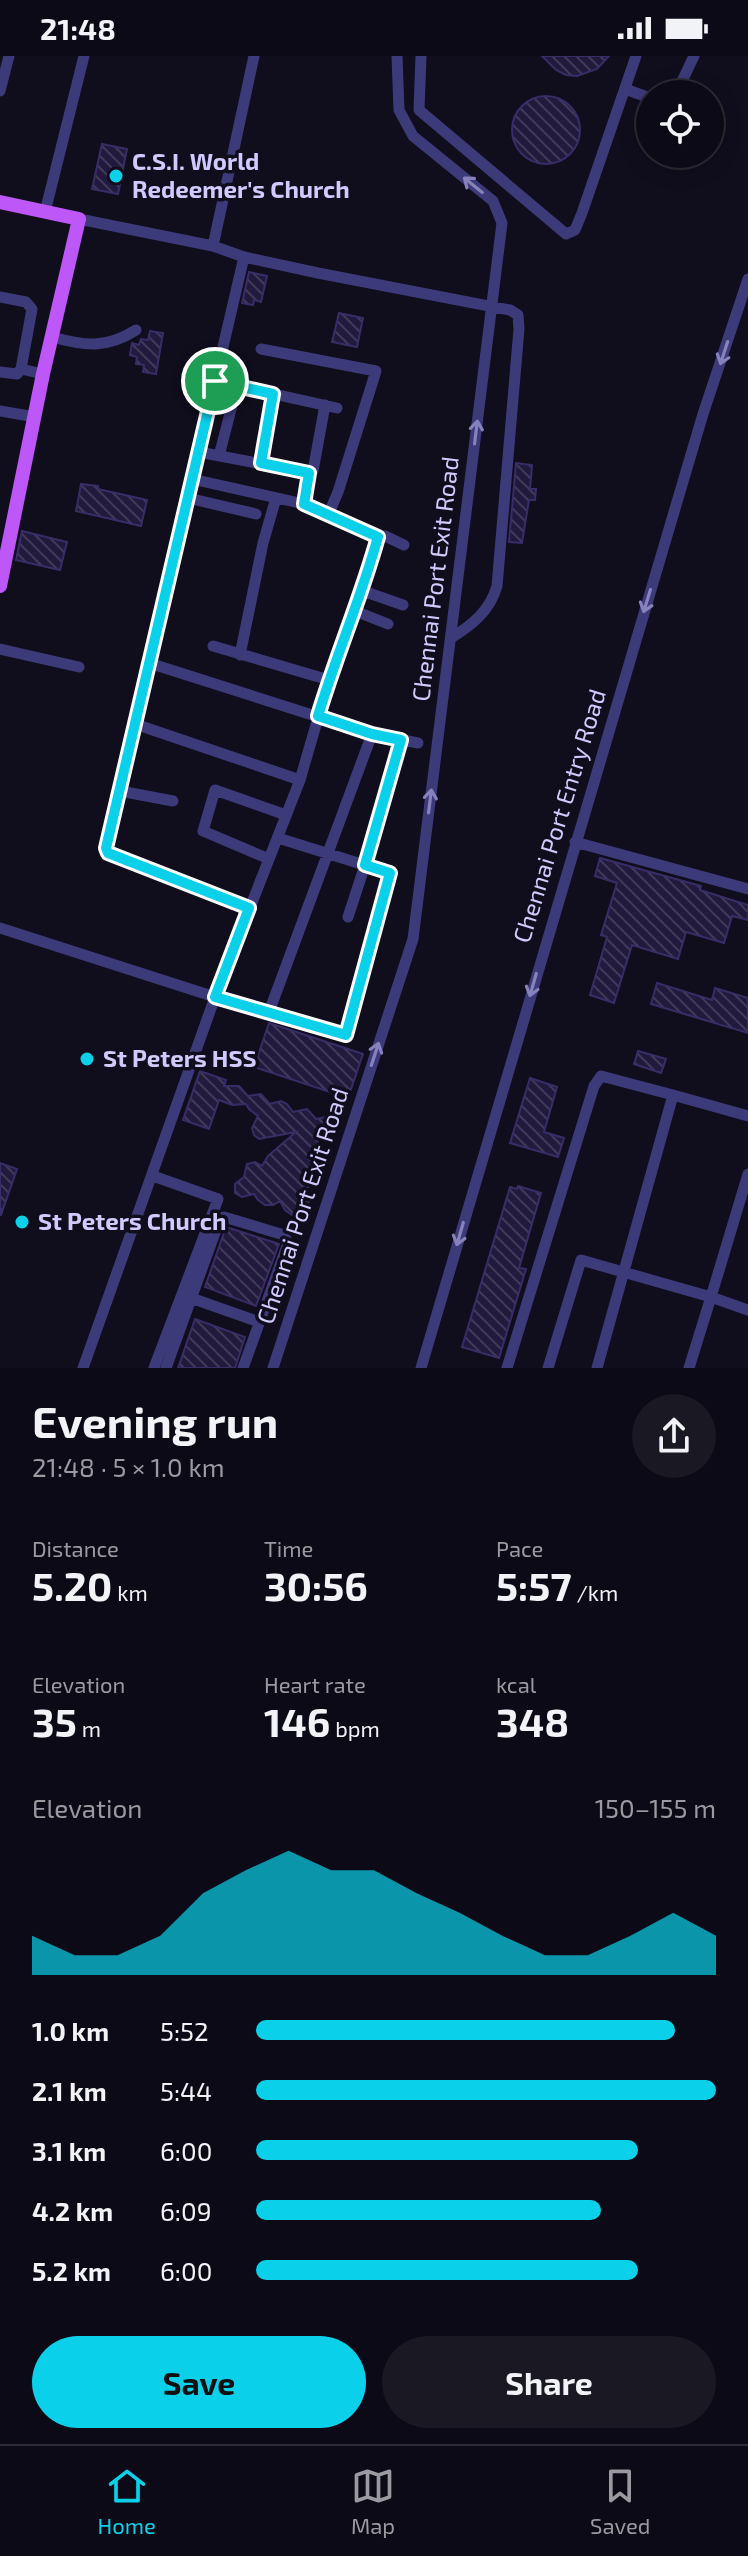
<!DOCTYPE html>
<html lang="en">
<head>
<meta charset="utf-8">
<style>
  body { margin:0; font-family:"Exo 2",sans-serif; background:#1a1823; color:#f1f3f6; height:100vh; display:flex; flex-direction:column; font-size:30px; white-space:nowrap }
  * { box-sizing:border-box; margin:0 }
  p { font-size:26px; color:#9a9aa1 }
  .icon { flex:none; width:44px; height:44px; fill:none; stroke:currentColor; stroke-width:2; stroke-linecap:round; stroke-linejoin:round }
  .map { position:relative; height:1312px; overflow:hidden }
  .drawer { display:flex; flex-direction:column; background:#0c0a16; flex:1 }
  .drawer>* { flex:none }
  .fabs { position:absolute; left:636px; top:24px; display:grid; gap:16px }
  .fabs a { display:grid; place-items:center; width:88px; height:88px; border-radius:50%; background:#0c0a16; box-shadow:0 4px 20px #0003,0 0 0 2px #2c2b35; font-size:40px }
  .pin { position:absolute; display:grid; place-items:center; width:68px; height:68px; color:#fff; margin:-34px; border:4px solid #fff; border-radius:50%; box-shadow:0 2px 8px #0007 }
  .round { display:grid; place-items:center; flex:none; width:84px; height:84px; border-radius:42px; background:#1a1823 }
  .summary { display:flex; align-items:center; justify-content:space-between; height:136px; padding:0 32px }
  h1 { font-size:44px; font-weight:700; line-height:60px }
  .figures { display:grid; grid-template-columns:repeat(3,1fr); gap:12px; height:136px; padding:8px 32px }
  .figures div { display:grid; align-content:center }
  .figures b { font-size:40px; font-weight:700 }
  .figures small { font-size:22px; font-weight:400 }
  .figures p { font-size:22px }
  .chart { height:224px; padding:16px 32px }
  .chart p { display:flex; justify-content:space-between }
  .chart svg { width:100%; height:144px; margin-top:8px; fill:#0ad1e9; opacity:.7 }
  .primary-button { display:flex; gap:16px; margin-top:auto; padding:16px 32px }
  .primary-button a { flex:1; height:92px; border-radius:48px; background:#0ad1e9; color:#111; font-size:32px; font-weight:700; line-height:92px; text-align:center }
  .primary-button a+a { background:#1a1823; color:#f1f3f6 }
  ul { padding:0 32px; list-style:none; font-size:26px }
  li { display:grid; grid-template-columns:128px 96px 1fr; align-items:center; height:60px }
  li i { height:20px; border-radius:10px; background:#0ad1e9 }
  .status { display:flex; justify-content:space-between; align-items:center; height:56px; padding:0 40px; background:#0c0a16; direction:ltr }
  .status svg { height:22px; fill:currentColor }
  .menu { display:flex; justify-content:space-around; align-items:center; height:112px; border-top:2px solid #2c2b35; background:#0c0a16; font-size:22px; color:#9a9aa1 }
  .menu a { display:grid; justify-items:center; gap:4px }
  .menu .on { color:#0ad1e9 }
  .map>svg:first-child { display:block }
  .building { fill:url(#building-back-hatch); stroke:#392d68; stroke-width:2 }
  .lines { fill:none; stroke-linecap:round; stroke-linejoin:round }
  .minor { stroke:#3d3a7a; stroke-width:11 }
  .major { stroke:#bd57f8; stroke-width:14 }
  .oneway { stroke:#8782bc }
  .route-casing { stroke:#fff; stroke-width:16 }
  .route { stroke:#0ad1e9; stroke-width:10 }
  .poi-dot { fill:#0ad1e9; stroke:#100d1d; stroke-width:3 }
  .labels { text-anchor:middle; stroke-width:7; stroke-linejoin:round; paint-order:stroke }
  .poi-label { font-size:24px; font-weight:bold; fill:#d1cbfd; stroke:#100d1d; text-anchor:start }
  .street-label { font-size:24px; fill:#d1cbfd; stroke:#100d1d }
</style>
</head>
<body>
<div class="status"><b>21:48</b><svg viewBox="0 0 49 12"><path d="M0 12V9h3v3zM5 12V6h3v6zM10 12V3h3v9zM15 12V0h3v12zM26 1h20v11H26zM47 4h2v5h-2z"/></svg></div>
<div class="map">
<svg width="748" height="1312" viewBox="0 0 748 1312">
  <defs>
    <pattern id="building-back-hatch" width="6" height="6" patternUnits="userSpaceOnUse" patternTransform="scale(2)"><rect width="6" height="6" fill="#211a3d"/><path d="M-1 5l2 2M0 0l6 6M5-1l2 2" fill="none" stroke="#403a5a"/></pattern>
  </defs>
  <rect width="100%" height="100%" fill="#100d1d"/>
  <!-- building -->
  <path class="building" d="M542,0h67l-12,13 -20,7 -11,-1 -10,-5z
    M512 74a34 34 0 1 1 68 0a34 34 0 1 1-68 0Z
    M102,88l25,5 -9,45 -26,-5z
    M249,216l18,4 -6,26 -7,-2 -1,5 -11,-2z
    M339,257l24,5 -6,29 -25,-5z
    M150,275l13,2 -7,41 -13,-2 1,-7 -8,-1 1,-7 -7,-2 2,-12 7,2 2,-6 7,1z
    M516,407l16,2 -2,24h6l-1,11h-6l-7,43 -13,-1z
    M81,428l17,2v3l49,11 -6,26 -65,-15z
    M22,475l45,11 -7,28 -44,-10z
    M600,802l101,28 -1,4 48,15v15l-16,-4 -8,27 -38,-11 -8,27 -46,-14 -18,58 -24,-8 17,-58 -6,-2 16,-52 -22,-7z
    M657,927l55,17 3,-12 33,10v35l-97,-29z
    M269,967l94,31 -15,44 -94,-31z
    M638,995l28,8 -5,14 -27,-9z
    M200,1015l26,9 -2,6h15l9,10 13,-2 9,10 11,-3 6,3 6,8 14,-3 9,10 10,-2 8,5v9l-5,5h-10l-3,12 -8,11 8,5 3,9 -2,8 -13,9 5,11 -4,12 -13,2 -7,-5 -5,-9 -7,4h-8l-7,-5 -4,-6 -12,3 -7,-4v-9l9,-7 3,-13 8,-2 7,4 6,-10 28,-24 -37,7 -5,-4 -2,-7 6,-12 -9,-7 -3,-5 -14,1 -13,-5 -10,29 -26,-9z
    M530,1022l27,9 -13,45 20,6 -6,19 -48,-14z
    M0,1107l17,6 -16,46 -1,-1z
    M518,1130l23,7 -22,75 7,1 -27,89 -37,-11 48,-160 7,2z
    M226,1171l53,17 -23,62 -51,-19z
    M195,1263l50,18 -10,31h-57z"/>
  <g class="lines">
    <!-- minor -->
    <path class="minor" d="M421,0l-2,54 147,124 9,-4 7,-17 54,-157
      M625,33l25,9
      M0,35l9,-35
      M676,38l18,-38
      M45,156l39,-156
      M79,163l134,27 31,11 74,16 192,37 8,5 1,14 -22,257c-7,25 -25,39 -46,52
      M213,190l41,-190
      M244,201l-138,591 2,5 141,55
      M0,241l26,5 6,7 -11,60
      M52,281c33,9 54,12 84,-7
      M261,293l115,22 -38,121 -9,21
      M0,316l17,2 4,-5 22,5
      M215,325l122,27
      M0,355l35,6
      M199,396l110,21 4,-2 12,-66
      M219,400l18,-70
      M261,407l12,-69
      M192,423l112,25 74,33 7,-1 19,9
      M188,442l68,16
      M304,448l5,-31
      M363,535l40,14
      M355,555l33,13
      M213,590l116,34
      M0,593l79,18
      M240,599l23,-112 13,-45
      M149,607l223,71 46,9
      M135,668l165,56
      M120,735l53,10
      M575,786l173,47
      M269,803l-66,-28 12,-41 71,25
      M348,861l17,-52 36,-125
      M0,872l215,69 131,38 44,-162 -112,-35
      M269,956l103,-278
      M673,1039l75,21
      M748,1118l-37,123 37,13
      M153,1120l65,23 -64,169
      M191,1242l68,24
      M83,1312l132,-371 85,-217 29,-100 34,-89 15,-54
      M166,1312l54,-149 4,-2 60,18 4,8 -45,125
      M273,1312l140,-429 89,-716 -9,-22 -80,-65 -14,-26 -2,-54
      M421,1312l282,-954 45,-135
      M507,1312l87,-282 7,-10 72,19 -76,273
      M548,1312l33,-108 130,37 -22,71"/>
    <!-- major -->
    <path class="major" d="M0,146l79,17 -36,155 -43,212"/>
  </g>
  <!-- one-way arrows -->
  <defs><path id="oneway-shaft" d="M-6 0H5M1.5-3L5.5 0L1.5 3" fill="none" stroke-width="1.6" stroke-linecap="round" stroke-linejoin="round" transform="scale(2)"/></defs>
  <g class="oneway">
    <use href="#oneway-shaft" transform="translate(473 129) rotate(-141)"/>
    <use href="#oneway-shaft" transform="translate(724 297) rotate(108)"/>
    <use href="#oneway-shaft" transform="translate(476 376) rotate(-83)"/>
    <use href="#oneway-shaft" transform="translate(647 545) rotate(107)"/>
    <use href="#oneway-shaft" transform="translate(430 745) rotate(-83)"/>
    <use href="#oneway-shaft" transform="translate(533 929) rotate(106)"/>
    <use href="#oneway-shaft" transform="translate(375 998) rotate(-72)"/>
    <use href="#oneway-shaft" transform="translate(460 1178) rotate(106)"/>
  </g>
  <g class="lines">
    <!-- route casing -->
    <g class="route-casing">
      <path id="route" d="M215,325l58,13 -12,69 48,10 -5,31 74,33c-17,61 -42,119 -60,179l54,18 29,6 -36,125 25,8 -44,162 -131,-38 34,-89 -141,-55 -2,-5z"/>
    </g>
    <!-- route -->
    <use href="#route" class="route"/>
  </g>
  <!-- markers -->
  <g class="poi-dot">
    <circle cx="116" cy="120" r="8"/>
    <circle cx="87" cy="1003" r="8"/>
    <circle cx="22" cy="1166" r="8"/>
  </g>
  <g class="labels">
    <!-- poi labels -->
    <g class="poi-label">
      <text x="132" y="114">C.S.I. World<tspan x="132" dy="28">Redeemer's Church</tspan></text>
      <text x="103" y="1011">St Peters HSS</text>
      <text x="38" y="1174">St Peters Church</text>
    </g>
    <!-- street labels -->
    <g class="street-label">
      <text transform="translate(436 523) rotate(-83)" y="8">Chennai Port Exit Road</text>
      <text transform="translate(560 760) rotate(-73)" y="8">Chennai Port Entry Road</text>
      <text transform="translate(303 1150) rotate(-72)" y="8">Chennai Port Exit Road</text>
    </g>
  </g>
</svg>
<div class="fabs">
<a><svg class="icon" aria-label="locate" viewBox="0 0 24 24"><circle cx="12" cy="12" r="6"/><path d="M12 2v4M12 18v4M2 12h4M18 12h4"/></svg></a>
</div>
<div class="pin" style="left:215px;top:325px;background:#1e9e55"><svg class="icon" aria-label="arrive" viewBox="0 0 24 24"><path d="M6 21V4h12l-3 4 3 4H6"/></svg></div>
</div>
<section class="drawer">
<div class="summary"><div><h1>Evening run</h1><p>21:48 · 5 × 1.0 km</p></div><a class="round"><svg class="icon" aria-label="share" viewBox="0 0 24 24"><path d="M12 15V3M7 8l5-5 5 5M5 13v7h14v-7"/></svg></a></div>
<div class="figures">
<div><p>Distance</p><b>5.20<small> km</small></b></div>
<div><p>Time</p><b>30:56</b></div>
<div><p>Pace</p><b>5:57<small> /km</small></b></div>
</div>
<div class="figures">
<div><p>Elevation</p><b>35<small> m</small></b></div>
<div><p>Heart rate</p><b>146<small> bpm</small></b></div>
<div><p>kcal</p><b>348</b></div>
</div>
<div class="chart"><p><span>Elevation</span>150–155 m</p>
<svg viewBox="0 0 160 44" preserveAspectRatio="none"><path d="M0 44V32L10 38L20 38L30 32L40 19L50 12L60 6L70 12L80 12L90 19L100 25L110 32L120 38L130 38L140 32L150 25L160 32V44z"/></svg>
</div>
<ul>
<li><b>1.0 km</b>5:52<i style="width:91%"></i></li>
<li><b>2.1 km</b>5:44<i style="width:100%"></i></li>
<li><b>3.1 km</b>6:00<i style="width:83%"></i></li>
<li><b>4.2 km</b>6:09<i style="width:75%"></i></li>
<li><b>5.2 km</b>6:00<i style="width:83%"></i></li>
</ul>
<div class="primary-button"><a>Save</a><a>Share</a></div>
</section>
<nav class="menu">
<a class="on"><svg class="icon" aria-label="home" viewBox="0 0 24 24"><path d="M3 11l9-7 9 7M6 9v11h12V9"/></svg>Home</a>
<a><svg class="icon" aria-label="map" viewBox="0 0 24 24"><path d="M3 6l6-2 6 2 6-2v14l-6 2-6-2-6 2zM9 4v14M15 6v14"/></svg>Map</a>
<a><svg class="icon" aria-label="saved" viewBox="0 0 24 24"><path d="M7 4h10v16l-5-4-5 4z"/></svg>Saved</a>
</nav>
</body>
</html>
